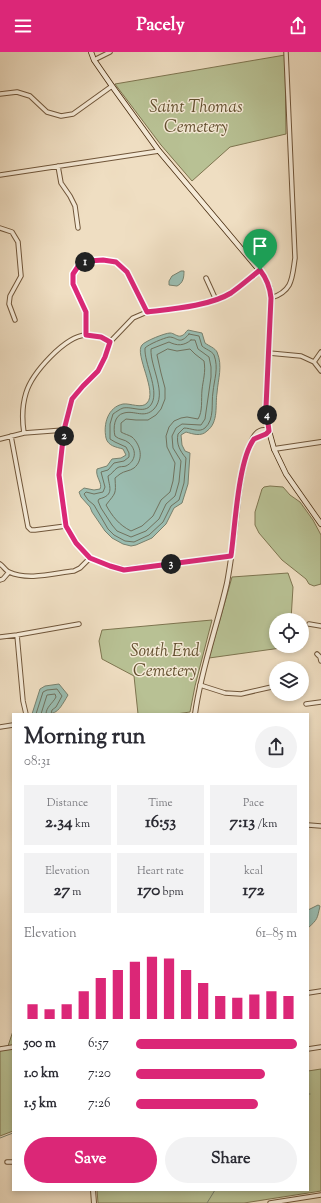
<!DOCTYPE html>
<html lang="en">
<head>
<meta charset="utf-8">
<style>
  body { margin:0; font-family:"Sorts Mill Goudy",serif; background:#f2f2f3; color:#2b2b33; height:100vh; display:flex; flex-direction:column; font-size:15px; white-space:nowrap }
  * { box-sizing:border-box; margin:0 }
  p { font-size:13px; color:#7c7c81 }
  .icon { flex:none; width:22px; height:22px; fill:none; stroke:currentColor; stroke-width:2; stroke-linecap:round; stroke-linejoin:round }
  .map { position:relative; flex:1; overflow:hidden }
  .sheet { position:absolute; left:12px; top:661px; width:297px; height:478px; display:flex; flex-direction:column; background:#fff; border-radius:0px; box-shadow:0 2px 6px #0003 }
  .sheet>* { flex:none }
  .tools { position:absolute; left:269px; top:561px; display:grid; gap:8px }
  .tools a { display:grid; place-items:center; width:40px; height:40px; border-radius:50%; background:#fff; box-shadow:0 2px 6px #0003; font-size:20px }
  .pin { position:absolute; display:grid; place-items:center; width:34px; height:34px; color:#fff; margin:-41px -17px; border-radius:50% 50% 50% 0; rotate:-45deg; box-shadow:0 0 4px #0007 }
  .pin .icon { rotate:45deg }
  .km { position:absolute; width:20px; height:20px; margin:-10px; border-radius:50%; background:#222; color:#fff; font-size:11px; line-height:20px; text-align:center }
  .round { display:grid; place-items:center; flex:none; width:42px; height:42px; border-radius:21px; background:#f2f2f3 }
  .head { display:flex; align-items:center; justify-content:space-between; height:68px; padding:0 12px }
  h1 { font-size:22px; font-weight:800; line-height:30px }
  .metrics { display:grid; grid-template-columns:repeat(3,1fr); gap:6px; height:68px; padding:4px 12px }
  .metrics div { display:grid; align-content:center; border-radius:0px; background:#f2f2f3; text-align:center }
  .metrics b { font-size:17px; font-weight:800 }
  .metrics small { font-size:11px; font-weight:400 }
  .metrics p { font-size:11px }
  .chart { height:112px; padding:8px 12px }
  .chart p { display:flex; justify-content:space-between }
  .chart svg { width:100%; height:72px; margin-top:4px; stroke:#db2777; stroke-width:6 }
  .primary-button { display:flex; gap:8px; margin-top:auto; padding:8px 12px }
  .primary-button a { flex:1; height:46px; border-radius:24px; background:#db2777; color:#fff; font-size:16px; font-weight:800; line-height:46px; text-align:center }
  .primary-button a+a { background:#f2f2f3; color:#2b2b33 }
  ul { padding:0 12px; list-style:none; font-size:13px }
  li { display:grid; grid-template-columns:64px 48px 1fr; align-items:center; height:30px }
  li i { height:10px; border-radius:5px; background:#db2777 }
  header { display:flex; justify-content:space-between; align-items:center; height:52px; padding:0 12px; background:#db2777; color:#fff; font-size:18px; font-weight:800 }
  .map>svg:first-child { display:block }
  .green { fill:#b8c194; stroke:#7e7550 }
  .water { fill:#9abcb0; stroke:#78816e }
  .lines { fill:none; stroke-linecap:round; stroke-linejoin:round }
  .shore { stroke:#70725e; stroke-width:1 }
  .stream { stroke:#78816e; stroke-width:1 }
  .minor-casing { stroke:#70563a; stroke-width:5.5 }
  .tertiary-casing { stroke:#70563a; stroke-width:6 }
  .secondary-casing { stroke:#45290c; stroke-width:6 }
  .minor { stroke:#f5ead7; stroke-width:3.5 }
  .tertiary { stroke:#f5ead7; stroke-width:4 }
  .secondary { stroke:#f5ead7; stroke-width:4.5 }
  .route-casing { stroke:#fff; stroke-width:8 }
  .route { stroke:#db2777; stroke-width:5 }
  .labels { text-anchor:middle; stroke-width:3; stroke-linejoin:round; paint-order:stroke }
  .park-label { font-size:17px; font-style:italic; fill:#624f2e; stroke:#f5ead7 }
</style>
</head>
<body>
<header><svg class="icon" aria-label="menu" viewBox="0 0 24 24"><path d="M4 6h16M4 12h16M4 18h16"/></svg>Pacely<svg class="icon" aria-label="share" viewBox="0 0 24 24"><path d="M12 15V3M7 8l5-5 5 5M5 13v7h14v-7"/></svg></header>
<div class="map">
<svg width="321" height="1151" viewBox="0 0 321 1151">
  <rect width="100%" height="100%" fill="#efdec2"/>
  <filter id="stains"><feTurbulence type="fractalNoise" baseFrequency=".005" numOctaves="4"/><feColorMatrix values="0 0 0 0 .2 0 0 0 0 .09 0 0 0 0 .02 0 0 0 .5 -.17"/></filter>
  <radialGradient id="worn" r=".72"><stop offset=".6" stop-color="#630" stop-opacity="0"/><stop offset="1" stop-color="#630" stop-opacity=".3"/></radialGradient>
  <!-- green -->
  <path class="green" d="M285,3l1,79 -56,13 -38,34 -31,-36 -46,-61z
    M270,434l13,1 7,8 10,7 13,18 8,15v49l-7,2 -5,-2 -3,-5 -24,-19 -23,-27 -4,-8v-13l7,-23 2,-2z
    M288,521l5,14 -2,33h-15v26h12v1l-79,11 23,-81z
    M212,568l-17,66 -5,26 -14,2h-38l-4,-38 -32,-17 -3,-18 3,-11z
    M13,979v100l-13,5v-89l8,-1z
    M321,1017v122l-77,12h-146l-1,-13h211v-119z"/>
  <!-- water -->
  <path class="water" d="M181,219h3c0,7 -1,12 -7,15l-8,-1v-4l3,-5z
    M188,278l14,3 3,10c4,3 10,5 12,9 6,14 1,27 0,41 -2,12 2,29 -10,38 -6,6 -14,3 -21,1l-5,3 1,10 3,6 5,2 -2,31 -6,19 -8,5 -8,16 -14,14 -16,7 -5,1 -8,-2 -11,-6 -7,-7 -13,-19 -2,-5 -9,-10 -2,-5 5,-4 10,2 6,-1c3,-6 -5,-12 -3,-20l10,-3 5,-7 9,-1 5,-3 -3,-6c-7,-2 -15,-3 -17,-11 -3,-14 2,-31 17,-34 7,-1 19,5 24,-1 11,-11 -13,-49 -5,-58 3,-4 23,-12 28,-12 4,0 7,4 11,3 4,-1 4,-4 7,-6z
    M59,632l9,11c-12,21 -12,19 -36,19l8,-25 5,-3z
    M318,853l2,1c-3,13 -2,13 -12,22v-18z"/>
  <g class="lines">
    <!-- shore -->
    <path class="shore" d="M189,282l10,2 3,10c3,3 10,5 12,9 5,13 0,25 -1,37 -2,11 2,27 -8,36 -6,5 -14,0 -21,0l-6,6c-2,10 2,17 8,24l-2,25 -5,17 -8,6 -8,16 -14,13 -15,7 -9,-1 -11,-6 -6,-6 -14,-24 -6,-5 -4,-6 2,-2 8,2 9,-2 2,-5 -4,-15 7,-2 6,-7 10,-2 5,-4v-4l-3,-6 -11,-5 -5,-3v-15l3,-10c3,-2 7,-5 10,-6 10,-2 23,7 29,-5 7,-14 -8,-40 -7,-55 4,-4 19,-10 24,-11 9,0 10,9 20,-3z
      M191,288h4l3,9 11,8 2,10v10l-6,42 -4,6 -19,-1 -6,4 -4,8 1,12 8,13 -2,21 -4,14 -9,8 -7,15 -13,12 -15,6 -14,-6 -5,-6 -11,-17 -3,-7 1,-2c16,-4 10,-12 9,-23 4,-2 6,-6 9,-8 2,-2 7,-1 9,-2 10,-5 11,-16 3,-23 -4,-4 -10,-3 -14,-7 -2,-8 -1,-21 9,-23 11,-3 20,6 30,-4 14,-15 -4,-42 -3,-60l18,-7c8,4 15,4 22,-2z
      M168,297l9,2 13,-2 5,5 9,7c2,11 -1,19 -2,29 -1,10 1,21 -4,29l-11,-2 -6,1 -7,3 -5,6 -3,9 1,11 8,16 -2,18 -3,11 -9,8 -8,16 -11,10 -11,5c-12,-6 -19,-15 -25,-26 10,-13 10,-10 9,-27 2,-1 3,-3 5,-4 4,-3 10,-3 14,-6 10,-8 7,-23 -2,-31 -3,-2 -8,-3 -11,-5v-9l5,-4 10,1h12l8,-5 5,-6 4,-10v-11l-4,-15 -4,-18z
      M36,662l7,-22 4,-2 10,-1 5,7 -6,11 -4,3 -1,4
      M41,662l6,-19 8,-1 1,3c-3,6 -10,10 -10,17"/>
    <!-- stream -->
    <path class="stream" d="M308,1042h2
      M0,1086l13,-5
      M207,1151l8,-13"/>
    <!-- minor casing -->
    <g class="minor-casing">
      <path id="minor" d="M94,8l16,-8
        M0,42l17,-2 13,4 17,16 14,4 12,-2 39,-28
        M58,114l3,17 9,13 5,10 3,22
        M0,123l159,-24
        M0,176l12,4 6,10 3,34 -11,20 -1,8 6,16
        M206,226l10,22
        M271,246c22,-7 21,-20 24,-40l-9,-206
        M86,283v-23l-13,-28v-11l6,-8 8,-4 16,-1 13,2 11,10 20,40
        M269,301l32,3 13,6 7,9
        M314,310l7,-10
        M24,381c-2,-13 -2,-27 2,-40 6,-20 39,-57 60,-58 9,-1 17,3 24,7
        M11,384l17,91 3,3h4l31,-4
        M0,387l24,-6 40,-3
        M231,504l-107,13 -14,-3 -20,-8 -14,-15 -10,-17 -7,-51 5,-45 8,-31 11,-13 15,-15 7,-14 5,-15 23,-24 14,-6 38,-5 31,-7 14,-7 30,-23
        M0,512c3,2 6,7 9,8 19,9 46,1 65,-1l6,-3 10,-10
        M0,528l3,-1 6,-7
        M309,572l12,2
        M17,583l6,66 3,13
        M0,585l17,-2 62,-11
        M317,602l3,3 1,4
        M200,633l25,8 16,1 35,-8
        M306,652l15,-2
        M0,675l13,-2
        M308,773l13,1
        M308,941l13,-2
        M0,997l13,-2
        M308,997l13,-2
        M7,1110h6
        M270,1151l51,-8"/>
    </g>
    <!-- tertiary casing -->
    <g class="tertiary-casing">
      <path id="tertiary" d="M254,387l12,-5 3,-3
        M274,397l47,-7
        M195,662c6,-45 22,-87 32,-131 5,-27 8,-54 11,-82 2,-16 4,-34 10,-51 3,-9 8,-24 21,-19
        M93,1138l1,13"/>
    </g>
    <!-- secondary casing -->
    <g class="secondary-casing">
      <path id="secondary" d="M91,0l3,8 18,26 47,65 106,126 5,11 1,10 -5,109 3,24 5,18 12,25 35,50"/>
    </g>
    <!-- minor -->
    <use href="#minor" class="minor"/>
    <!-- tertiary -->
    <use href="#tertiary" class="tertiary"/>
    <!-- secondary -->
    <use href="#secondary" class="secondary"/>
  </g>
  <g class="lines">
    <!-- route casing -->
    <g class="route-casing">
      <path id="route" d="M103,208l13,2 11,10 20,40c25,-3 63,-6 84,-19 10,-7 19,-15 29,-23 7,9 10,17 11,28l-5,109 3,24 -3,3 -12,5c-16,21 -19,89 -23,117l-107,14 -14,-4 -20,-8 -14,-15 -10,-17 -7,-51 5,-45 8,-31 11,-13 15,-15 7,-14 5,-15 -9,-5 -15,-2v-23l-13,-28v-10l6,-9 9,-4z"/>
    </g>
    <!-- route -->
    <use href="#route" class="route"/>
  </g>
  <g class="labels">
    <!-- park labels -->
    <g class="park-label">
      <text x="196" y="60">Saint Thomas<tspan x="196" dy="20">Cemetery</tspan></text>
      <text x="165" y="604">South End<tspan x="165" dy="20">Cemetery</tspan></text>
    </g>
  </g>
  <rect width="100%" height="100%" filter="url(#stains)"/>
  <rect width="100%" height="100%" fill="url(#worn)"/>
</svg>
<div class="tools">
<a><svg class="icon" aria-label="locate" viewBox="0 0 24 24"><circle cx="12" cy="12" r="6"/><path d="M12 2v4M12 18v4M2 12h4M18 12h4"/></svg></a>
<a><svg class="icon" aria-label="layers" viewBox="0 0 24 24"><path d="M12 4l9 5-9 5-9-5zM3 14l9 5 9-5"/></svg></a>
</div>
<div class="pin" style="left:260px;top:218px;background:#1e9e55"><svg class="icon" aria-label="arrive" viewBox="0 0 24 24"><path d="M6 21V4h12l-3 4 3 4H6"/></svg></div>
<b class="km" style="left:85px;top:210px">1</b>
<b class="km" style="left:64px;top:384px">2</b>
<b class="km" style="left:171px;top:512px">3</b>
<b class="km" style="left:267px;top:363px">4</b>
<section class="sheet">
<div class="head"><div><h1>Morning run</h1><p>08:31</p></div><a class="round"><svg class="icon" aria-label="share" viewBox="0 0 24 24"><path d="M12 15V3M7 8l5-5 5 5M5 13v7h14v-7"/></svg></a></div>
<div class="metrics">
<div><p>Distance</p><b>2.34<small> km</small></b></div>
<div><p>Time</p><b>16:53</b></div>
<div><p>Pace</p><b>7:13<small> /km</small></b></div>
</div>
<div class="metrics">
<div><p>Elevation</p><b>27<small> m</small></b></div>
<div><p>Heart rate</p><b>170<small> bpm</small></b></div>
<div><p>kcal</p><b>172</b></div>
</div>
<div class="chart"><p><span>Elevation</span>61–85 m</p>
<svg viewBox="0 0 160 44" preserveAspectRatio="none"><path d="M5 44V35M15 44V38M25 44V35M35 44V27M45 44V19M55 44V14M65 44V9M75 44V6M85 44V7M95 44V14M105 44V22M115 44V30M125 44V31M135 44V29M145 44V27M155 44V30"/></svg>
</div>
<ul>
<li><b>500 m</b>6:57<i style="width:100%"></i></li>
<li><b>1.0 km</b>7:20<i style="width:80%"></i></li>
<li><b>1.5 km</b>7:26<i style="width:76%"></i></li>
</ul>
<div class="primary-button"><a>Save</a><a>Share</a></div>
</section>
</div>
</body>
</html>
